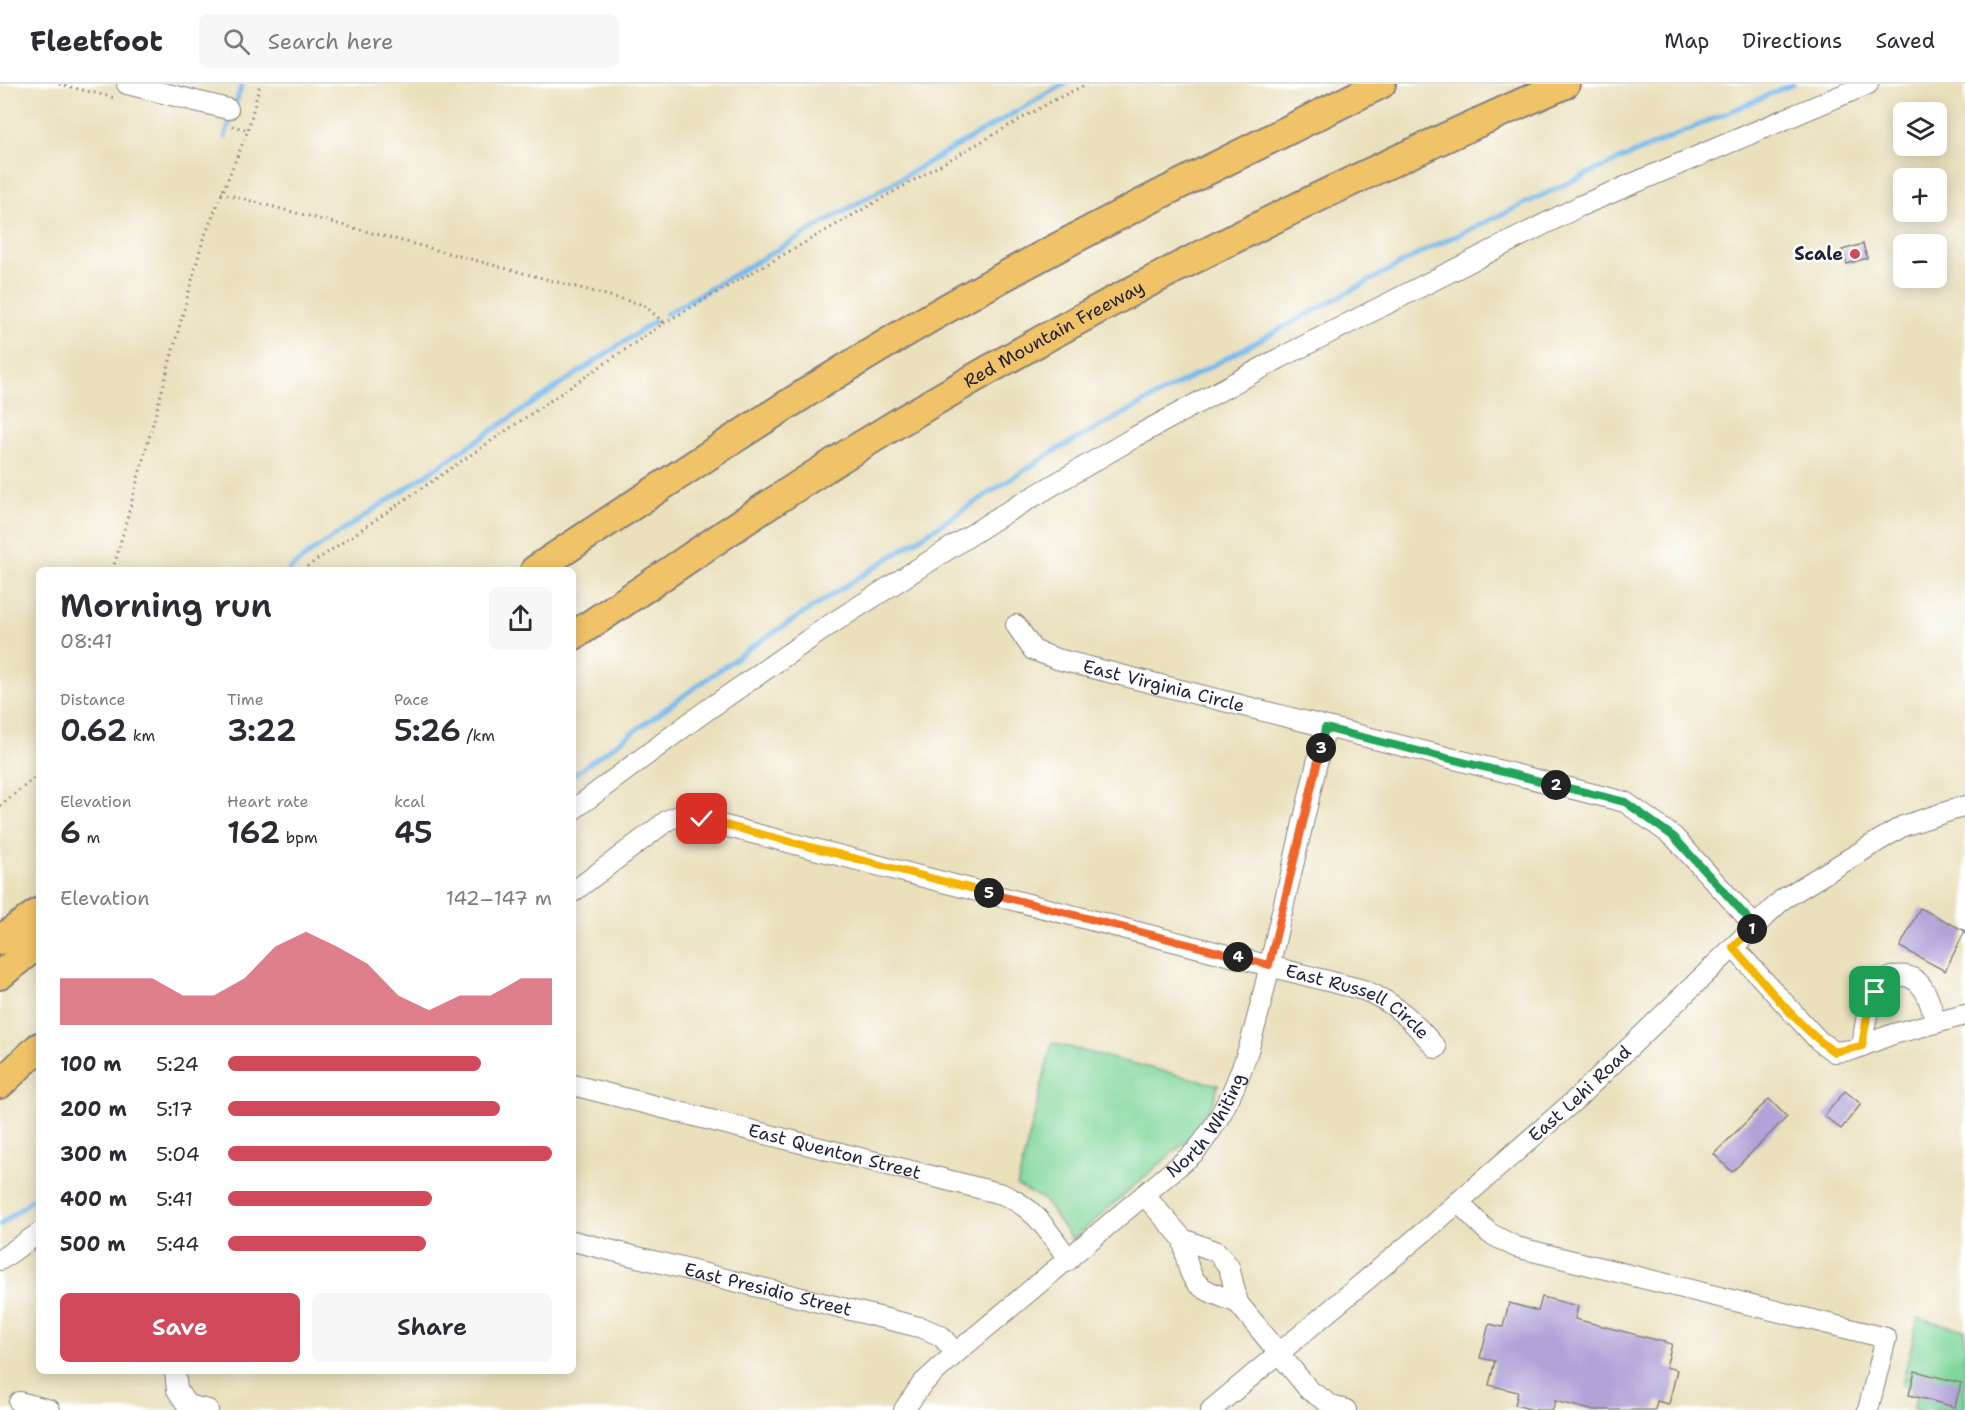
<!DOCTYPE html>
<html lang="en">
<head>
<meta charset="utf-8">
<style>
  body { margin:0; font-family:"Shantell Sans",sans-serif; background:#f7f7f7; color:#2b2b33; height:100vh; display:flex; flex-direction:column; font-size:22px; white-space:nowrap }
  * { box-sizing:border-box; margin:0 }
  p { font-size:20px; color:#7c7c81 }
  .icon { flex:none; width:33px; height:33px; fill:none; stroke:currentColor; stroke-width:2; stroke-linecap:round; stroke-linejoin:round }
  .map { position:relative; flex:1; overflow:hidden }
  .sheet { position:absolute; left:36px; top:483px; width:540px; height:807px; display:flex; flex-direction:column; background:#fff; border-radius:9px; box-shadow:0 3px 15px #0003 }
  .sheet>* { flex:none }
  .tools { position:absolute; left:1893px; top:18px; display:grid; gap:12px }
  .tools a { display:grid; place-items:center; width:54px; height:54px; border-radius:9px; background:#fff; box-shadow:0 3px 15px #0003; font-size:30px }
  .pin { position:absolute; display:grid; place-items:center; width:51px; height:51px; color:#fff; margin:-26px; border-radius:12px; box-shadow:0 3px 9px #0006 }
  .km { position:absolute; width:30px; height:30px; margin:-15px; border-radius:50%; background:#222; color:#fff; font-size:16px; line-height:30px; text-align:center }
  .round { display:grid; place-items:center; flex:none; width:63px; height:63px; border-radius:9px; background:#f7f7f7 }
  .headline { display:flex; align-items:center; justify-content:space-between; height:102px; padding:0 24px }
  h1 { font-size:33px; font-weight:600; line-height:45px }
  .stats { display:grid; grid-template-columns:repeat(3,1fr); gap:9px; height:102px; padding:6px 24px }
  .stats div { display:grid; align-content:center }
  .stats b { font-size:30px; font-weight:600 }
  .stats small { font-size:16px; font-weight:400 }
  .stats p { font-size:16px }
  .chart { height:168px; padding:12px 24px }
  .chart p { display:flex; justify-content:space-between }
  .chart svg { width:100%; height:108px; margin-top:6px; fill:#d1495b; opacity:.7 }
  .cta { display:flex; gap:12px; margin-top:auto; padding:12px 24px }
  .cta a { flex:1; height:69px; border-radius:9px; background:#d1495b; color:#fff; font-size:24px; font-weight:600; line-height:69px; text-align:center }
  .cta a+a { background:#f7f7f7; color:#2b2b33 }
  ul { padding:0 24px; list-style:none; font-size:20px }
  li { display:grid; grid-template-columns:96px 72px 1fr; align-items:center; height:45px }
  li i { height:15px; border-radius:8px; background:#d1495b }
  header { display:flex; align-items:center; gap:36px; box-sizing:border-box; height:84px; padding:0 30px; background:#fff; border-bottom:2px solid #e1e1e2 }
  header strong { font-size:28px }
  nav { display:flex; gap:33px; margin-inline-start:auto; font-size:21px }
  .search { width:420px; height:54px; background:#f7f7f7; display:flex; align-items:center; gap:15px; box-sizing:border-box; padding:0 21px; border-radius:9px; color:#7c7c81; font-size:22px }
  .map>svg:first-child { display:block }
  .green { fill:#7fd69a; stroke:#507c6a; stroke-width:1.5 }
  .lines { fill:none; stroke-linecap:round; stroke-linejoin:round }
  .stream { stroke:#76b9ec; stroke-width:5 }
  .building { fill:#b1a2d8 }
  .minor-casing { stroke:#86817c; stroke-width:22 }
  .highway-casing { stroke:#86817c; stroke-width:32 }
  .path { stroke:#86817c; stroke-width:3; stroke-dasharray:1.5 4.5; stroke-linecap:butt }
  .minor { stroke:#fff; stroke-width:20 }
  .highway { stroke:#f1c369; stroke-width:28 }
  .split-1-casing { stroke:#fff; stroke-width:12 }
  .split-2-casing { stroke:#fff; stroke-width:12 }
  .split-3-casing { stroke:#fff; stroke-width:12 }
  .split-4-casing { stroke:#fff; stroke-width:12 }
  .split-5-casing { stroke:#fff; stroke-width:12 }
  .split-6-casing { stroke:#fff; stroke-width:12 }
  .split-1 { stroke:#f5b400; stroke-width:8 }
  .split-2 { stroke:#22a559; stroke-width:8 }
  .split-3 { stroke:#22a559; stroke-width:8 }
  .split-4 { stroke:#f0652b; stroke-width:8 }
  .split-5 { stroke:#f0652b; stroke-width:8 }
  .split-6 { stroke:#f5b400; stroke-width:8 }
  .poi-dot { fill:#d1495b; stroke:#fff; stroke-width:2 }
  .labels { text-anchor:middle; stroke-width:5; stroke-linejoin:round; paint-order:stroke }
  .poi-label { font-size:18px; font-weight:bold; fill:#22223b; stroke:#fff; text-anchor:end }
  .street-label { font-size:18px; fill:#22223b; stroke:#fff }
</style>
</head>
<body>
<header>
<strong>Fleetfoot</strong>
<div class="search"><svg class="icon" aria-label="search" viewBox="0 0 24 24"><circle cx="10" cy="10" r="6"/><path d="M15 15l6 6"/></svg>Search here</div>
<nav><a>Map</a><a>Directions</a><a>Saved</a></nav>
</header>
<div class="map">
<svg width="1965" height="1326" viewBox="0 0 1965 1326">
  <rect width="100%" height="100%" fill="#fff"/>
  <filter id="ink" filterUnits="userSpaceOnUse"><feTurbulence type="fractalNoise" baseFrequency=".0167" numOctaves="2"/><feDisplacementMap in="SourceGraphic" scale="12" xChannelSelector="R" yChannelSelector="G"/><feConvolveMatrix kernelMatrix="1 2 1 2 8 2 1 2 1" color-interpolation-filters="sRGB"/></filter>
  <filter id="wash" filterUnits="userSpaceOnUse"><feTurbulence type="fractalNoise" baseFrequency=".008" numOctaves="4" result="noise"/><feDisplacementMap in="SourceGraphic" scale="24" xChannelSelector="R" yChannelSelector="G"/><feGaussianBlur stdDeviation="1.35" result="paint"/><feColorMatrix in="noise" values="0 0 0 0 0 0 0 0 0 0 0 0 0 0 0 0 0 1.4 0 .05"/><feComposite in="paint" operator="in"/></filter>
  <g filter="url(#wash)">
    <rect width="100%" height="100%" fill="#eae0bc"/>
    <!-- green -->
    <path class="green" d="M1052,959l166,42 -4,15 -20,34 -122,106 -29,-41 -26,-13z
      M1918,1234l47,12v80h-52l5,-21 -16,-4z"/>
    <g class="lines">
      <!-- stream -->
      <path class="stream" d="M225,53l17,-53
        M666,230l398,-230
        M289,486l25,-20 341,-229
        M573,691l177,-127 301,-195 377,-204 168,-79 197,-86
        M0,1141l39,-31"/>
    </g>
    <g id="blocks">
      <!-- building -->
      <path class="building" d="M1863,160l4,14 -20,6 -5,-14z
        M1920,824l45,23 -20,40 -45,-24z
        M1845,1007l16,13 -20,25 -17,-13z
        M1769,1015l18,18 -55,55 -18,-18z
        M1542,1213l36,9 -3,13 97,25 -6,23 11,3 -8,34 -12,-3 -2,9h-64l-36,-9 -2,9h-20l-18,-5 3,-13 -29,-7 6,-24 -15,-3 9,-34 14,3 6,-24 29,8z
        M1915,1287l46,12 -6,24 -46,-12z"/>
    </g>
  </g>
  <g filter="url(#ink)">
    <use href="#blocks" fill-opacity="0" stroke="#86817c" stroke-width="1.5"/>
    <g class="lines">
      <!-- minor casing -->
      <g class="minor-casing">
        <g id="minor">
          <path d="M127,0l101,25"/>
          <path id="s1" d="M1016,541l17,25 24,9 568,143 49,35 81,89"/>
          <path d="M573,726l127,-95 128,-89 174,-111 133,-78 145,-79 300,-152 288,-122"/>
          <path id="s2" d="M573,808l95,-72 14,-5 681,175c32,12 51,32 73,58"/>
          <path d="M1733,863l85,93 16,12 18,-2 41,-16 72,-19"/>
          <path d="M1862,962c3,-18 4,-37 13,-53 4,-8 13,-16 21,-17 28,-4 34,26 40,47"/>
          <path id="s3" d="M573,1001l429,109c35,15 45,36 67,66"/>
          <path d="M1144,1111l39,44 34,13 12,15 9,36 71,87 25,17 12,3"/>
          <path d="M1458,1118l31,31 27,14 370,91 -18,72"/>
          <path d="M1183,1155c7,48 11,47 55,64"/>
          <path id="s4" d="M573,1157l350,87 18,8 15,17"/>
          <path d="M0,1176l39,-27"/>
          <path d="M175,1287l2,19 10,15 21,5"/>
          <path d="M19,1318l31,8"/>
          <path id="s5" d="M904,1326l18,-26 34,-31 239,-201c53,-63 66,-150 84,-228 16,-65 31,-131 46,-196"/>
          <path id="s6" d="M1211,1326l221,-185 143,-125 208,-201 120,-73 62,-20"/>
        </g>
      </g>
      <!-- highway casing -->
      <g class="highway-casing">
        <g id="highway">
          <path d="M535,486c136,-90 272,-182 414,-263 141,-80 287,-151 432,-223"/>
          <path id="s7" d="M573,552c94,-62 186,-127 281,-186 227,-141 467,-259 711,-366"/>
          <path d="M0,856l39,-28"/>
          <path d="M0,891l39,-32"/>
          <path d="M0,1000l39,-37"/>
        </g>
      </g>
      <!-- path -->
      <path class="path" d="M59,0l56,14
        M232,42l16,4
        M221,109l423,112 20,18
        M113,486l90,-330 45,-110 12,-46
        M302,486l362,-247 390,-223 33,-16
        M0,722l39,-32"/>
      <!-- minor -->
      <use href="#minor" class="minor"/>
      <!-- highway -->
      <use href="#highway" class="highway"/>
    </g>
  </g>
  <g class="lines" filter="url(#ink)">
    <!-- split-1 casing -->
    <g class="split-1-casing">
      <path id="split-1" d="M1752,845l-19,18c32,36 62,77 101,105l28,-6 6,-36 7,-18"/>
    </g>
    <!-- split-2 casing -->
    <g class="split-2-casing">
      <path id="split-2" d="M1556,701l69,17 49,35 81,89 -3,3"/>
    </g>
    <!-- split-3 casing -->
    <g class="split-3-casing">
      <path id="split-3" d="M1321,664l4,-20 231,57"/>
    </g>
    <!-- split-4 casing -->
    <g class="split-4-casing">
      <path id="split-4" d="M1238,873l31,8 52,-217"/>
    </g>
    <!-- split-5 casing -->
    <g class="split-5-casing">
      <path id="split-5" d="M989,809l249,64"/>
    </g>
    <!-- split-6 casing -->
    <g class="split-6-casing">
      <path id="split-6" d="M702,735l287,74"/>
    </g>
    <!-- split-1 -->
    <use href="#split-1" class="split-1"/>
    <!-- split-2 -->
    <use href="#split-2" class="split-2"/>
    <!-- split-3 -->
    <use href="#split-3" class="split-3"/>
    <!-- split-4 -->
    <use href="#split-4" class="split-4"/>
    <!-- split-5 -->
    <use href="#split-5" class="split-5"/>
    <!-- split-6 -->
    <use href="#split-6" class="split-6"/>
  </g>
  <!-- markers -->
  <circle class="poi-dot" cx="1855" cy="170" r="6"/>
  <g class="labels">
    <!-- poi labels -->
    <g class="poi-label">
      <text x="1843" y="176">Scale</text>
    </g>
    <!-- street labels -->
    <g class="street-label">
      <text dy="6" stroke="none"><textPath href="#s7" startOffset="568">Red Mountain Freeway</textPath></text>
      <text dy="6" stroke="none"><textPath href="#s1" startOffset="166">East Virginia Circle</textPath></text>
      <text dy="6" stroke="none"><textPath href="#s2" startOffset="837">East Russell Circle</textPath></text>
      <text dy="6" stroke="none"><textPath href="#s6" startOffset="486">East Lehi Road</textPath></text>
      <text dy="6" stroke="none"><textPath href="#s5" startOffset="418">North Whiting</textPath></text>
      <text dy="6" stroke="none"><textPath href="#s3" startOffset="270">East Quenton Street</textPath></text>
      <text dy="6" stroke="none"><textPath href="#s4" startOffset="201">East Presidio Street</textPath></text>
    </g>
  </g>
</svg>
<div class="tools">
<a><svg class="icon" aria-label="layers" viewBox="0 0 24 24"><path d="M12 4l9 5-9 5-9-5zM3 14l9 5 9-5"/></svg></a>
<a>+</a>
<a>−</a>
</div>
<div class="pin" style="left:1875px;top:908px;background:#1e9e55"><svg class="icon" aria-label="arrive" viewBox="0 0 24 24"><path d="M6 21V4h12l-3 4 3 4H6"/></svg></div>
<div class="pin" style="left:702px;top:735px;background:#d93025"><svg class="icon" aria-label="check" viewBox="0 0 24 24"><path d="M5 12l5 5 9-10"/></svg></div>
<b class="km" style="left:1752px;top:845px">1</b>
<b class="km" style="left:1556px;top:701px">2</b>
<b class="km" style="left:1321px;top:664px">3</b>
<b class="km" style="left:1238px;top:873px">4</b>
<b class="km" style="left:989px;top:809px">5</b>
<section class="sheet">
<div class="headline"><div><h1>Morning run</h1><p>08:41</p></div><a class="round"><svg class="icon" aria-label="share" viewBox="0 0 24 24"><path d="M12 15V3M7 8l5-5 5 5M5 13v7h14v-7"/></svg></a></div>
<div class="stats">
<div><p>Distance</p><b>0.62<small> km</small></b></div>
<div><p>Time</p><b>3:22</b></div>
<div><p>Pace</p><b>5:26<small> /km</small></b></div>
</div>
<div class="stats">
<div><p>Elevation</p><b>6<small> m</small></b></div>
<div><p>Heart rate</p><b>162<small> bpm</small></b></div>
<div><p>kcal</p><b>45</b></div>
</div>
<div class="chart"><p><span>Elevation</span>142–147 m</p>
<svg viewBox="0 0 160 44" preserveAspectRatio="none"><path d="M0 44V25L10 25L20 25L30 25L40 32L50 32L60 25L70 12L80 6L90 12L100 19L110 32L120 38L130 32L140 32L150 25L160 25V44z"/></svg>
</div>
<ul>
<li><b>100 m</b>5:24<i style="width:78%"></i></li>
<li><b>200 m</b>5:17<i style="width:84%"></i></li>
<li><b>300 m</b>5:04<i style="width:100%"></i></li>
<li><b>400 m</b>5:41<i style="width:63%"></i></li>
<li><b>500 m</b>5:44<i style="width:61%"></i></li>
</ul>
<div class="cta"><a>Save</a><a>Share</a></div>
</section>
</div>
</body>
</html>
